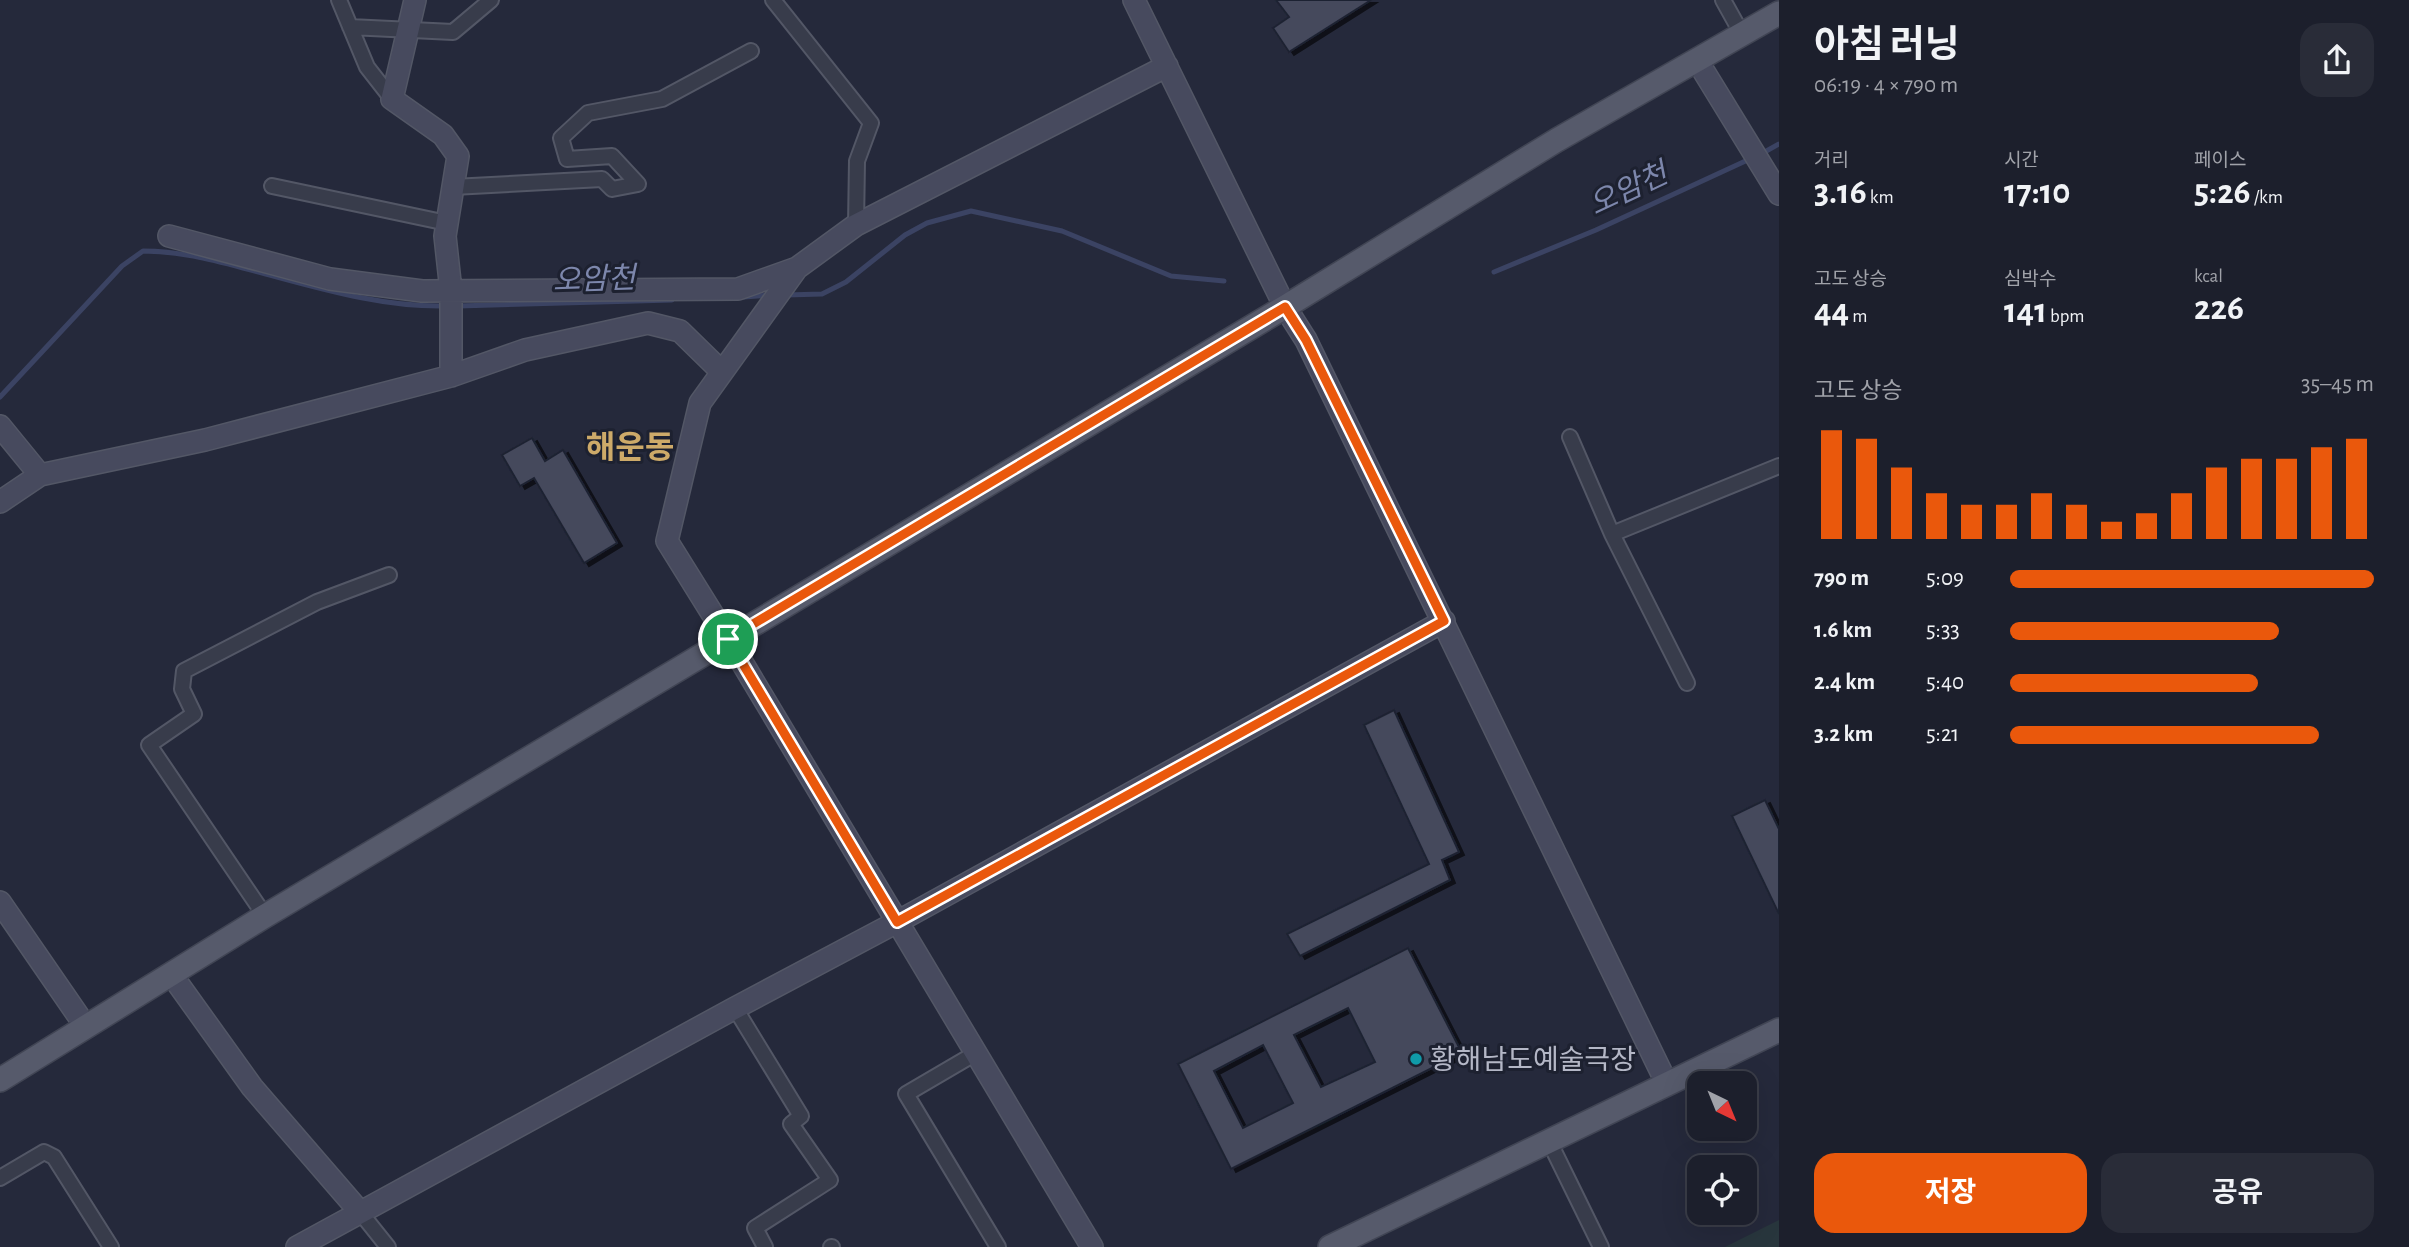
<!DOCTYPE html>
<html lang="ko">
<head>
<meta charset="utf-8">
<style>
  body { margin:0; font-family:"Alegreya Sans","Noto Sans KR",sans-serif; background:#292c38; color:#f1f3f6; height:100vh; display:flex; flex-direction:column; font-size:26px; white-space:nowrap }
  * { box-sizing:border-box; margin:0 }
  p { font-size:23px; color:#a0a2a9 }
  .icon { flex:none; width:38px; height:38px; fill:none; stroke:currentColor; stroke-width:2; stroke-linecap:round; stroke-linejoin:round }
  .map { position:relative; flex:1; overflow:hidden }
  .panel { display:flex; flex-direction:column; background:#1c1f2c; width:630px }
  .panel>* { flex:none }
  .needle { width:46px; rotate:137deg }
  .controls { position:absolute; left:1687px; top:1071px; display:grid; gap:14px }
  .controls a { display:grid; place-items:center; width:70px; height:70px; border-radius:14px; background:#1c1f2c; box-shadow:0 7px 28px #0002,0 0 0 2px #3a3d48; font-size:35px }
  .pin { position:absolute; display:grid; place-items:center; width:60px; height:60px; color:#fff; margin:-30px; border:4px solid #fff; border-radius:50%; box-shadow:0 2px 7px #0007 }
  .round { display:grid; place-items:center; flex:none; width:74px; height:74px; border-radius:21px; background:#292c38 }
  .overview { display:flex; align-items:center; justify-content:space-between; height:119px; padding:0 35px }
  h1 { font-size:38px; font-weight:700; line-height:52px }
  .metrics { display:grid; grid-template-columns:repeat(3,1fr); gap:10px; height:119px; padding:7px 35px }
  .metrics div { display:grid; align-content:center }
  .metrics b { font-size:35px; font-weight:700 }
  .metrics small { font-size:19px; font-weight:400 }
  .metrics p { font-size:19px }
  .chart { height:196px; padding:14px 35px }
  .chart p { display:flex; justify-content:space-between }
  .chart svg { width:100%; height:126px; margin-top:7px; stroke:#ea580c; stroke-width:6 }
  .action { display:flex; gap:14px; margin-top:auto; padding:14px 35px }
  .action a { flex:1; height:80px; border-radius:21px; background:#ea580c; color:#fff; font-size:28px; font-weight:700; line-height:80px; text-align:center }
  .action a+a { background:#292c38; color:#f1f3f6 }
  ul { padding:0 35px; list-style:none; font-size:23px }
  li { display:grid; grid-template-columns:112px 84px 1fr; align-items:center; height:52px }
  li i { height:18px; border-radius:9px; background:#ea580c }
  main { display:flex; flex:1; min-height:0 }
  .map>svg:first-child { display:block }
  .green { fill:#28363d }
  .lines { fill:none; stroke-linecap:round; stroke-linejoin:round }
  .stream { stroke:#3b4363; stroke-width:5 }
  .building { fill:#44485c; stroke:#1f2332; stroke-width:2; fill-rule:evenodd; filter:url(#shadow) }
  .street-casing { stroke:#535766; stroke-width:18 }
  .secondary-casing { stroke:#535766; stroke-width:24 }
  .primary-casing { stroke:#414554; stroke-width:26 }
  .street { stroke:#383c4b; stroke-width:14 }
  .secondary { stroke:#474a5e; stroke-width:21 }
  .primary { stroke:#565a6b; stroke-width:23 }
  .route-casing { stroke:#fff; stroke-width:14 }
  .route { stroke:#ea580c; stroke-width:9 }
  .culture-dot { fill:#0f9aa8; stroke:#1d2130; stroke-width:2.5 }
  .labels { text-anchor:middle; stroke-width:6; stroke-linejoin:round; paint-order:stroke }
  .poi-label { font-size:28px; fill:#b4b7c6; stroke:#1d2130; text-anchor:start }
  .water-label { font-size:30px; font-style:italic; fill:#7d87ac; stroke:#1d2130 }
  .quarter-label { font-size:32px; font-weight:bold; fill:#cdaa69; stroke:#1d2130 }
</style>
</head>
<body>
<main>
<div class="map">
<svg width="1779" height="1247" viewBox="0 0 1779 1247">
  <defs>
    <filter id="shadow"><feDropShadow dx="5" dy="3" stdDeviation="0" flood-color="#0009"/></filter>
  </defs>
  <rect width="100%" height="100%" fill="#25293b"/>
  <!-- green -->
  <path class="green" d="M1779,1220v27h-54z"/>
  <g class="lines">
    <!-- stream -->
    <path class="stream" d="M1761,154l18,-10
      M1494,272l102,-42 156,-72
      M786,295l36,-1 24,-12 59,-47 22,-12 44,-12 91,20 109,45 53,5
      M744,297l26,-2
      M458,306l214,-6
      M0,397l122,-131 21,-15c35,0 66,8 100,17 66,17 135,40 205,38"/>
  </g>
  <!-- building -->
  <path class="building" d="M1276,0h95l-82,52 -16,-24 16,-11z
    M532,438l13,23 18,-11 54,93 -33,20 -50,-85 -14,8 -18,-31z
    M1394,710l65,142 -17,8 8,20 -150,76 -13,-22 142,-70 -65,-139z
    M1765,800l14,29v85l-47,-98z
    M1408,948l54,105 -231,116 -53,-105zM1348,1008l27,54 -54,25 -27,-52zM1263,1045l30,58 -50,25 -29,-57z"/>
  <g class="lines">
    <!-- street casing -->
    <g class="street-casing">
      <path id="street" d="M339,0l28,67 25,32
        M773,0l98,123 -14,38 -1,64
        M1723,0l20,36
        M350,27l103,5 38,-32
        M272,186l175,37
        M453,187l149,-8 10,10 26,-5 -26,-28 -45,3 -6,-21 27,-25 74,-14 89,-48
        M1570,437l42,97 75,149
        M1612,534l167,-68
        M265,916l-116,-171 45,-31 -12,-25 2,-18 133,-69 72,-27
        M735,1008l66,108 -10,8 39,56 -75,48 10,19
        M976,1053l-70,41 92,153
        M1549,1141l52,106
        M0,1178l44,-26 10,5 57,90
        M360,1212l28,35
        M831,1247h1"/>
    </g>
    <!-- secondary casing -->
    <g class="secondary-casing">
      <path id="secondary" d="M415,0l-23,99 51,36 15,21 -13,80 6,55v85
        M1134,0l151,307 21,33 361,744
        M1698,62l81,132
        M169,236l161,43 92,12 316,-2 59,-21
        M0,426l40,49
        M0,502l40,-27 165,-35 246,-64 74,-26 123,-27 32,8 42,41
        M0,902l86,125
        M171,974l81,113 108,125
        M297,1247l438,-239 162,-86 547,-301
        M1092,1247l-364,-608 -61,-98 33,-138 97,-135 59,-43 311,-159"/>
    </g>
    <!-- primary casing -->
    <g class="primary-casing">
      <path id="primary" d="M0,1080l265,-164 1020,-609 272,-167 222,-127
        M1330,1247l449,-217"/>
    </g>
    <!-- street -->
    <use href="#street" class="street"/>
    <!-- secondary -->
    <use href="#secondary" class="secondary"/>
    <!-- primary -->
    <use href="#primary" class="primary"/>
  </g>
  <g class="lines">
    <!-- route casing -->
    <g class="route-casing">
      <path id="route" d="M1285,307l21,33 138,281 -547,301 -169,-283z"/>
    </g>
    <!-- route -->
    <use href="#route" class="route"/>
  </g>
  <!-- markers -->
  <circle class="culture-dot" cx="1416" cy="1059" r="7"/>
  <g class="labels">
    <!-- poi labels -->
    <g class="poi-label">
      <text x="1430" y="1069">황해남도예술극장</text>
    </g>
    <!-- water labels -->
    <g class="water-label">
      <text transform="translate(1628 189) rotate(-25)" y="10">오암천</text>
      <text transform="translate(594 279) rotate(-2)" y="10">오암천</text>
    </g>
    <!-- quarter labels -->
    <g class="quarter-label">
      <text x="630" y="458">해운동</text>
    </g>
  </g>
</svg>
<div class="controls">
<a><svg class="needle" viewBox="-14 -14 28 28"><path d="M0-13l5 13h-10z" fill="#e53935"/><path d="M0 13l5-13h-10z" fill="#a0a2a9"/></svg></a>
<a><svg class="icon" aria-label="locate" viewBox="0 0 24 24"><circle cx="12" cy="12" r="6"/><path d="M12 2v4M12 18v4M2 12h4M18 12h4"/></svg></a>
</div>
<div class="pin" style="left:728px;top:639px;background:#1e9e55"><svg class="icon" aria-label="arrive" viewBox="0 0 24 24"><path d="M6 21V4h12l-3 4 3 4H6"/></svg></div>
</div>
<section class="panel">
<div class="overview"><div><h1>아침 러닝</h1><p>06:19 · 4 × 790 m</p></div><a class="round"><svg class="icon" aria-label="share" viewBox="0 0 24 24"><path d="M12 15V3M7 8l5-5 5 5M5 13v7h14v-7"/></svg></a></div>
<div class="metrics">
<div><p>거리</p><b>3.16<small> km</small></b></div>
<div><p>시간</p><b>17:10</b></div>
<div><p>페이스</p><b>5:26<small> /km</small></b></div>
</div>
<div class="metrics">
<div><p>고도 상승</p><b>44<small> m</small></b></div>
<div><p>심박수</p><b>141<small> bpm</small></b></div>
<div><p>kcal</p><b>226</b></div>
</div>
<div class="chart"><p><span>고도 상승</span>35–45 m</p>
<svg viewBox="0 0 160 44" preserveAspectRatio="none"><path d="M5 44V6M15 44V9M25 44V19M35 44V28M45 44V32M55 44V32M65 44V28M75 44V32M85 44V38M95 44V35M105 44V28M115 44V19M125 44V16M135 44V16M145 44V12M155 44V9"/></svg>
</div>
<ul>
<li><b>790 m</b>5:09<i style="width:100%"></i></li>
<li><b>1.6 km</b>5:33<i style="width:74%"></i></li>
<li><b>2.4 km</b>5:40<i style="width:68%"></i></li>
<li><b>3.2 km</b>5:21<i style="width:85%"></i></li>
</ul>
<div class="action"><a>저장</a><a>공유</a></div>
</section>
</main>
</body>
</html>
